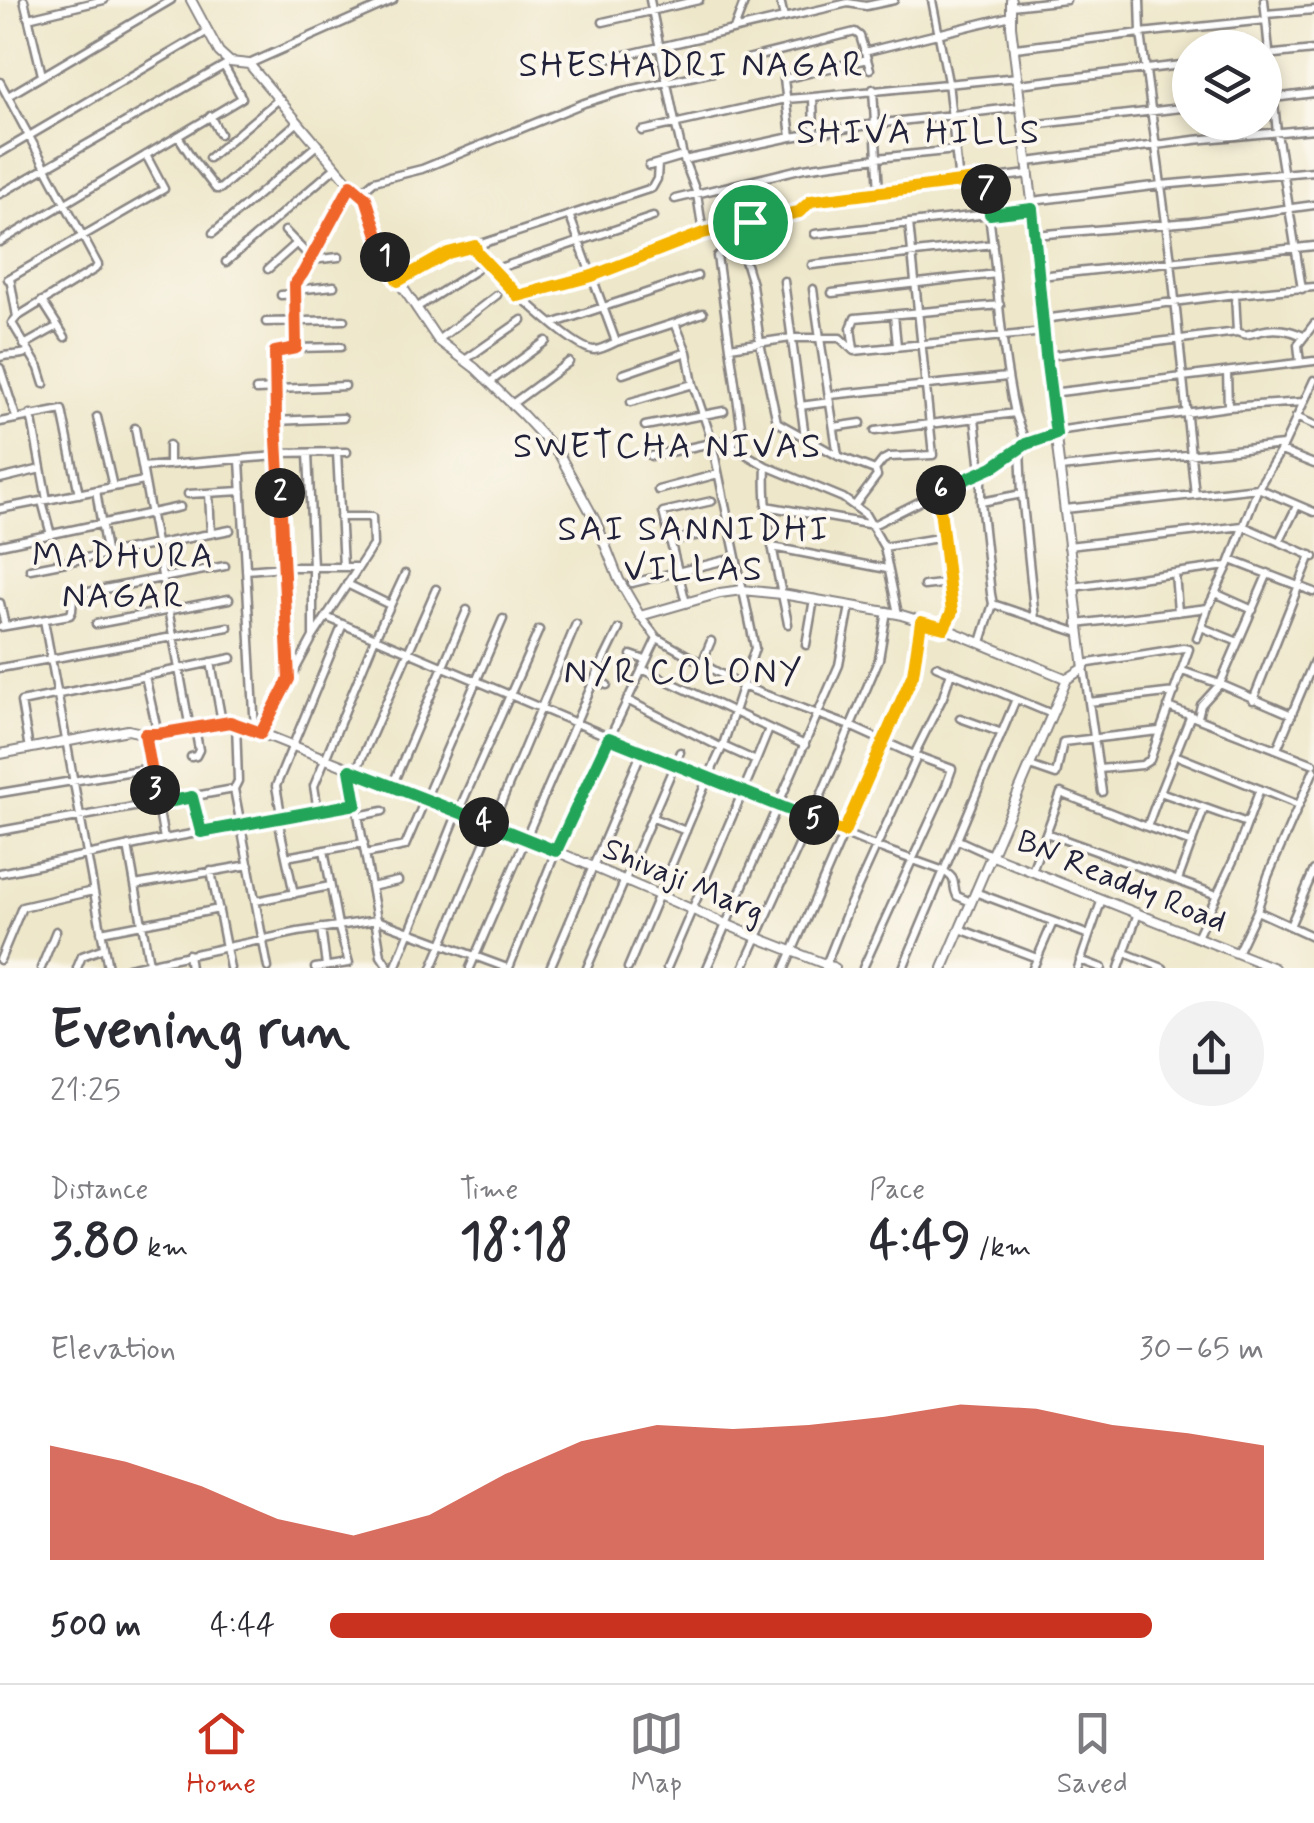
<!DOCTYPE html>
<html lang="en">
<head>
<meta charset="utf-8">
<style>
  body { margin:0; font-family:Mynerve,sans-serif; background:#f2f2f3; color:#2b2b33; height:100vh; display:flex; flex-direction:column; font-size:38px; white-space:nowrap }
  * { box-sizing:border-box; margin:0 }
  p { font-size:32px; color:#7c7c81 }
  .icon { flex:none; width:55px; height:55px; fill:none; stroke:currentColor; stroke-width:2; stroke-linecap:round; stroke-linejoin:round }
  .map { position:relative; height:968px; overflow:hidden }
  .drawer { display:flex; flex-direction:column; background:#fff; flex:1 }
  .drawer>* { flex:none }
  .fabs { position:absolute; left:1172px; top:30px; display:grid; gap:20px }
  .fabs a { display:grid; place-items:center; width:110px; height:110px; border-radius:50%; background:#fff; box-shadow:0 5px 15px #0003; font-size:50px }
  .pin { position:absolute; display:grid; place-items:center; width:85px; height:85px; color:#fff; margin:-42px; border:5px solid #fff; border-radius:50%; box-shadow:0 2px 10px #0007 }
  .km { position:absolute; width:50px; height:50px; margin:-25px; border-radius:50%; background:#222; color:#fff; font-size:28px; line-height:50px; text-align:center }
  .round { display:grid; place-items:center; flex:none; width:105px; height:105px; border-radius:52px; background:#f2f2f3 }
  .summary { display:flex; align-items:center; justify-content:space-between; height:170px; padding:0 50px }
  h1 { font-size:55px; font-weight:700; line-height:75px }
  .stats { display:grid; grid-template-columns:repeat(3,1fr); gap:15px; height:170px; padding:10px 50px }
  .stats div { display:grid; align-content:center }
  .stats b { font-size:50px; font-weight:700 }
  .stats small { font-size:28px; font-weight:400 }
  .stats p { font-size:28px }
  .chart { height:280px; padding:20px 50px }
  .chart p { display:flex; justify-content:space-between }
  .chart svg { width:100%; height:180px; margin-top:10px; fill:#c8321e; opacity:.7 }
  ul { padding:0 50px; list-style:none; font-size:32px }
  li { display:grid; grid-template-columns:160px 120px 1fr; align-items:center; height:75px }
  li i { height:25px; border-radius:12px; background:#c8321e }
  .menu { display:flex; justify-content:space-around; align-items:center; height:140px; border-top:2px solid #e1e1e2; background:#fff; font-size:28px; color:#7c7c81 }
  .menu a { display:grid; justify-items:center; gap:5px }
  .menu .current { color:#c8321e }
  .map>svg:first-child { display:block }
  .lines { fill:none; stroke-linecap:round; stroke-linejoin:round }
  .minor-casing { stroke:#888482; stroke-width:11 }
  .tertiary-casing { stroke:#888482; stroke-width:12 }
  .minor { stroke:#fff; stroke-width:6 }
  .tertiary { stroke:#fff; stroke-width:8 }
  .split-1-casing { stroke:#fff; stroke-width:20 }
  .split-2-casing { stroke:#fff; stroke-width:20 }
  .split-3-casing { stroke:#fff; stroke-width:20 }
  .split-4-casing { stroke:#fff; stroke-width:20 }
  .split-5-casing { stroke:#fff; stroke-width:20 }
  .split-6-casing { stroke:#fff; stroke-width:20 }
  .split-7-casing { stroke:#fff; stroke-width:20 }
  .split-8-casing { stroke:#fff; stroke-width:20 }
  .split-1 { stroke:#f5b400; stroke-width:12 }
  .split-2 { stroke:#f0652b; stroke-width:12 }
  .split-3 { stroke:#f0652b; stroke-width:12 }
  .split-4 { stroke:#22a559; stroke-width:12 }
  .split-5 { stroke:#22a559; stroke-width:12 }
  .split-6 { stroke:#f5b400; stroke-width:12 }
  .split-7 { stroke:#22a559; stroke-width:12 }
  .split-8 { stroke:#f5b400; stroke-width:12 }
  .labels { text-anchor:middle; stroke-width:8; stroke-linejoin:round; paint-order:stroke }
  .street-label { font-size:32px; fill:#22223b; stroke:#fbf7ec }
  .neighbourhood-label { font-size:35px; letter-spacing:2.5px; fill:#22223b; stroke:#fbf7ec }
</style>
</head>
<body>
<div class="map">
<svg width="1314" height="968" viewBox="0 0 1314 968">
  <rect width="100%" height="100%" fill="#fbf7ec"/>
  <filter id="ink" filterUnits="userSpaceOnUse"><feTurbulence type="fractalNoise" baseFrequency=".01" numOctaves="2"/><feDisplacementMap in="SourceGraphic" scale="20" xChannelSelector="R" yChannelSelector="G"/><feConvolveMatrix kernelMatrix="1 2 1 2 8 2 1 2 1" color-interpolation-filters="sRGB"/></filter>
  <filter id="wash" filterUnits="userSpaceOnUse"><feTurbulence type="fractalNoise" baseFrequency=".0048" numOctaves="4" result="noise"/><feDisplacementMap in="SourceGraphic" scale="40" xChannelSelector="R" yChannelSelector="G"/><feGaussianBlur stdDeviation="2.25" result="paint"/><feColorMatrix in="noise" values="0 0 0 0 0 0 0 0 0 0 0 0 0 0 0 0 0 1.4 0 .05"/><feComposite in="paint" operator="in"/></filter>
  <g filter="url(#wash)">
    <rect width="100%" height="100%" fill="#eee7ca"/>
  </g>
  <g filter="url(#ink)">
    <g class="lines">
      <!-- minor casing -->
      <g class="minor-casing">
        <path id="minor" d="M24,0l18,75
          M650,0l25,122 9,38 13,34 6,39
          M780,0l4,17
          M932,0l16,82 11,101
          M1140,0l1,33 30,228 24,234
          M1264,0l13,133 25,156
          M1011,6l55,-6
          M1266,14l48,-4
          M28,18l76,-18
          M603,22l96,-22
          M734,29l11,-29
          M1015,48l126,-15 125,-13
          M864,52l147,-36
          M1265,55l49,-5
          M608,59l240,-56 18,3 28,-6
          M747,59l108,-27 5,4 10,33
          M249,64l144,-64
          M0,82l98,183 -3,4 -78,48 -5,6 27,45 5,16
          M1018,84l172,-20
          M873,89l6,103
          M8,96l163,-96
          M1265,99l49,-6
          M210,116l10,18
          M1022,126l168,-19
          M642,131l144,-32 27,-2
          M814,135l-1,-38 205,-20
          M178,136l16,25 22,28h4l78,-67
          M791,137l-7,-58 83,-20
          M0,153l208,-122
          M209,158l70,-59
          M684,160l107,-23 84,-13 145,-17
          M1028,162l166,-22 120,-11
          M649,166l34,-10
          M742,184l7,38
          M360,193l14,-12 48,-12 162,-66 36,-11 93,-20
          M0,194l225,-129
          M675,199l129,-31 73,-10 79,-8
          M1032,201l129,-16 153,-14
          M570,217l46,125 59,-19 12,29 6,32 18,54 44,210 -33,100 -14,30 -80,190
          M285,231l26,27
          M213,233l104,-88
          M815,234l217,-25
          M1034,235l156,-13 124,-17
          M0,242l242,-144 -18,-32
          M730,248l-13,8 13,91 61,-9h29l18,118
          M742,251l10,33 8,59 17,79 61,34 37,14
          M311,260l28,-3
          M226,262l110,-95
          M812,265l181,-21
          M268,269l29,-26
          M493,270l160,-53
          M1040,276l274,-30
          M10,278l7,39
          M8,279l156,-90 -18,-34
          M398,281l49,-28 28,-7
          M784,281l21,156
          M813,289l7,49h20l14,13 190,-19
          M295,290l39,-4
          M832,293l164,-19
          M1235,294l2,38
          M281,295l14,-1
          M518,296l74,-20 111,-43 96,-21 12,-11 217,-27
          M42,301l23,36
          M416,308l60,-38
          M894,315l3,31
          M1043,319l192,-25 79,-7
          M266,322l78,-2
          M675,323l28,-10
          M552,324l145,-48
          M438,340l59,-45
          M616,342c-6,3 -16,8 -22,8 -21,0 -101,-79 -117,-97l-2,-7 177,-58 5,-9 1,-15
          M24,345l34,-19
          M730,347l11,79 -9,20
          M296,348l45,-1
          M854,349l-3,-21 4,-10 145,-13
          M1046,356l191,-24c11,5 14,1 24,-1 14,-4 30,-1 42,5
          M0,357c11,-4 18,0 28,-5
          M465,360l57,-40
          M1300,363l-2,-18 16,-21
          M0,368l16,49
          M1227,372l1,35
          M623,374l64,-22
          M490,382l56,-41
          M256,390l89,-4
          M1051,393l263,-32
          M830,395l177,-18
          M631,402l62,-18
          M512,404l57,-42
          M800,406l30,-4
          M1015,413l11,31
          M31,414l16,86
          M97,417l16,70
          M1296,417l18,8
          M275,421l68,-3
          M0,422l62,-12 17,84
          M645,426l79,-15
          M834,427l27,-4
          M135,428l55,301
          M875,431l140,-18c-17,-77 -18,-156 -31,-234
          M1056,431l172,-24 75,-5
          M1056,434l-30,10 -33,23 -12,4v31l10,92 2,10 86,29
          M711,438l21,8 34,20c-3,54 12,106 22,158
          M1020,449l2,45 13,125
          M1281,451l33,13
          M337,452l6,115
          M277,453l70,-1
          M308,453l5,114v69
          M651,456l60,-13
          M240,460l15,271
          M169,465v-20
          M766,466l77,32 22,16 19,33 14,67
          M142,467l135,-11
          M1060,468l223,-23
          M0,479l41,-10
          M96,490l10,62
          M658,490l60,-16
          M939,491l13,121 -8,16
          M209,493l2,40
          M188,494l54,-3
          M42,501l9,34
          M981,502l41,-8
          M855,505l22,-29 -2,-6 8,-10 6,-3 44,-2 -24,-232
          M766,506l107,19 108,-54 -6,-53
          M0,509l144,-28
          M1065,509l193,-21 56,24
          M670,541l48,-10
          M1279,542l18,-36
          M0,545l180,-38
          M1068,546l175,-20 71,31
          M772,547l115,22
          M884,547l60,-10
          M1231,560l83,32
          M30,569l200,-39
          M246,570l38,-3h73
          M1175,573l3,39
          M632,583l94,-23
          M347,584l43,21
          M924,586l25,-3
          M1073,587l154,-21
          M1215,593l38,17
          M0,603l5,23
          M686,603l-23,-91 49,-11
          M326,617l316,134 235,96 67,24c15,10 7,12 13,25l14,6
          M44,620l64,348
          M96,624l133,-25
          M1077,624l131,-16
          M0,627l70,-12 2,-4 1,-14 5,-3 147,-28
          M1201,627l37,15
          M657,638l85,48 108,40 64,29 29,-58 8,-25
          M1197,638l11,-30 21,-44 29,-76 26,-43 30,-65
          M981,642l12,-38
          M806,645l8,-46
          M631,655l14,5
          M211,662l11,60
          M1083,664l100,-16 6,1 -39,111 -8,5 -43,4
          M701,665l10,-24
          M936,666l80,33
          M0,668l228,-41
          M1084,668l18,124
          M642,669l163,76
          M1182,671l38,13 72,31
          M145,676l13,58
          M289,679l-14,-258v-69l21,-4 -1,-64 8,-11 48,-88
          M594,680l13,5
          M627,700l95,48
          M1253,700l58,-145
          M1089,702l86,-10
          M1168,707l146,57
          M1191,715l-31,77 87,31
          M1198,717l3,-12 19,-21 48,-111
          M960,718l42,15
          M236,723l2,58 -4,8 34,179
          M261,733l52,-96 60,-92 -1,-28h-32
          M145,734l19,105
          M723,746l33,15 13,-32
          M29,749l-8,-47 211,-44
          M1277,749l37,-88
          M1175,755l124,50
          M191,757l5,-1 3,-6 -4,-22
          M1030,766l26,9 7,-33 96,-11
          M350,770l27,150 -1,5 5,31 8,12
          M356,771l80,-182
          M392,786l75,-176
          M1160,792l-13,35 45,16
          M0,793l151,-25
          M192,797l9,35
          M318,811l-4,-25 61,-148 30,-64
          M358,816l25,-5
          M653,818l33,13
          M0,831l234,-42
          M1046,833l171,62
          M958,840l33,15
          M128,846l21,117
          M365,854l40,-8 98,-227
          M286,857l78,-14
          M211,871l19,97
          M1032,871l29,-78 86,34
          M0,873l164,-34 192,-35
          M1178,880l26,-71
          M135,885l114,-20
          M371,887l27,-6
          M975,892l114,43
          M294,894l-16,-75 3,-5 -5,-28 67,-162
          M256,901l74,-15
          M1257,911l57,26
          M1290,926l24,-56
          M321,928l5,38
          M960,929l77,29
          M101,932l118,-23
          M1197,937l37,-78 26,-70
          M1125,953l38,15
          M1237,953l20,-42 11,-35 46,-106
          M188,954l2,14
          M0,960l22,-53 71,-16
          M1080,960l22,8
          M825,967l23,-58 69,-152
          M41,968l15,-37
          M77,968l5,-12 22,-8
          M128,968l170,-36 79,-12 130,48
          M315,968l34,-5 -11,-38 -14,-75
          M395,968l63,-156 81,-182
          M432,968l144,-344
          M470,968l124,-288 25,-51
          M509,968l47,-117 101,-213 -17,-22
          M550,968l92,-217
          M587,968l93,-216
          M667,968l89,-207
          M707,968l132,-303 11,-59
          M743,968l68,-149 68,-160 8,-48
          M785,968l128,-294 8,-52
          M863,968l83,-182 6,-17 -38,-14
          M903,968l113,-269 36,15
          M1033,968l20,-46
          M1078,968l24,-69
          M1119,968l19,-55"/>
      </g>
      <!-- tertiary casing -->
      <g class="tertiary-casing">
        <path id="tertiary" d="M191,0l28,52 11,10 19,2 102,121 15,13 23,69 49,73 37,28 48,47 36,39 37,68 23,58 21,36 80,-23 22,-3 40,4 116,20 46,14 123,51
          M0,754l128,-24 23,5 71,-13 14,1 320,128 200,86 79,31
          M993,856l281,112
          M943,968l124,-289 17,-11 -38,-312 -14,-155 -21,-175v-26"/>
      </g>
      <!-- minor -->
      <use href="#minor" class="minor"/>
      <!-- tertiary -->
      <use href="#tertiary" class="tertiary"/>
    </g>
  </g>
  <g class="lines" filter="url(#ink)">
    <!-- split-1 casing -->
    <g class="split-1-casing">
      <path id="split-1" d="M385,257l13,24 50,-28 27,-7 2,7 41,43 74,-20 111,-43 47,-11"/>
    </g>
    <!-- split-2 casing -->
    <g class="split-2-casing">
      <path id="split-2" d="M280,493l-4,-72 -1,-69 21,-4 -1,-64 8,-11 48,-88 15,13 19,59"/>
    </g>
    <!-- split-3 casing -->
    <g class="split-3-casing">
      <path id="split-3" d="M155,790l-10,-56h13l72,-12 31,11 28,-54 -9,-186"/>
    </g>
    <!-- split-4 casing -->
    <g class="split-4-casing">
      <path id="split-4" d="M155,790l3,14 34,-7 9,35 155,-28 -6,-34 134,52"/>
    </g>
    <!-- split-5 casing -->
    <g class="split-5-casing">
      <path id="split-5" d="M484,822l72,29 53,-113 205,82"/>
    </g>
    <!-- split-6 casing -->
    <g class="split-6-casing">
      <path id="split-6" d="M814,820l30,12 69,-158 8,-52 23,6 8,-16 -14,-121 3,-1"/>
    </g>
    <!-- split-7 casing -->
    <g class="split-7-casing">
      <path id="split-7" d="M941,490l52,-23 33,-23 30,-10 -10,-78 -14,-147 -42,5 -4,-25"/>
    </g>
    <!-- split-8 casing -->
    <g class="split-8-casing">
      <path id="split-8" d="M750,222l49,-10 12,-11 173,-22 2,10"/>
    </g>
    <!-- split-1 -->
    <use href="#split-1" class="split-1"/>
    <!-- split-2 -->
    <use href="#split-2" class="split-2"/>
    <!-- split-3 -->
    <use href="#split-3" class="split-3"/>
    <!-- split-4 -->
    <use href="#split-4" class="split-4"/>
    <!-- split-5 -->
    <use href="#split-5" class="split-5"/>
    <!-- split-6 -->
    <use href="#split-6" class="split-6"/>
    <!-- split-7 -->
    <use href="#split-7" class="split-7"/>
    <!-- split-8 -->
    <use href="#split-8" class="split-8"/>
  </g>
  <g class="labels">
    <!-- street labels -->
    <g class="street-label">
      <text transform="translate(684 879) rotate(23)" y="11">Shivaji Marg</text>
      <text transform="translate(1122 880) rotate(22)" y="11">BN Readdy Road</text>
    </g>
    <!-- neighbourhood labels -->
    <g class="neighbourhood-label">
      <text x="692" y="76">SHESHADRI NAGAR</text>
      <text x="919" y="143">SHIVA HILLS</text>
      <text x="668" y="457">SWETCHA NIVAS</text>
      <text x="694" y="540">SAI SANNIDHI<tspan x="694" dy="40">VILLAS</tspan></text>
      <text x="124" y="567">MADHURA<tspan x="124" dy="40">NAGAR</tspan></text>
      <text x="684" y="683">NYR COLONY</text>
    </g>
  </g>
</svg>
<div class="fabs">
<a><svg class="icon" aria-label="layers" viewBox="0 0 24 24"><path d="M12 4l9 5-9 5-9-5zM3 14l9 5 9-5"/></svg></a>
</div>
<div class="pin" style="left:750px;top:222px;background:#1e9e55"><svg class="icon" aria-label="arrive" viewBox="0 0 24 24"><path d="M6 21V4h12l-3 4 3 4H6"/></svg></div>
<b class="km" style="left:385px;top:257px">1</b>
<b class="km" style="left:280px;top:493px">2</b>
<b class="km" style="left:155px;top:790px">3</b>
<b class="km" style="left:484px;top:822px">4</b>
<b class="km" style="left:814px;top:820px">5</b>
<b class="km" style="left:941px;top:490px">6</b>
<b class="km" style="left:986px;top:189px">7</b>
</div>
<section class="drawer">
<div class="summary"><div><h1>Evening run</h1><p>21:25</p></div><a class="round"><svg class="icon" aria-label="share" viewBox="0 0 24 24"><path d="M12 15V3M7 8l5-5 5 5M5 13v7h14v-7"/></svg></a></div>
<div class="stats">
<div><p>Distance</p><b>3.80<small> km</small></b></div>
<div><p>Time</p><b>18:18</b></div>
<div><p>Pace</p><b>4:49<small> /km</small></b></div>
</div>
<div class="chart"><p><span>Elevation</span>30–65 m</p>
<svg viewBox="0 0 160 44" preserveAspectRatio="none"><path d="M0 44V16L10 20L20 26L30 34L40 38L50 33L60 23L70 15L80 11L90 12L100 11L110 9L120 6L130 7L140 11L150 13L160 16V44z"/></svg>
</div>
<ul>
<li><b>500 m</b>4:44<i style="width:88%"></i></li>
</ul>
</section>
<nav class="menu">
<a class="current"><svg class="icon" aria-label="home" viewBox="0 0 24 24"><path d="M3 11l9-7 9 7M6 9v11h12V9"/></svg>Home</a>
<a><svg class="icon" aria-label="map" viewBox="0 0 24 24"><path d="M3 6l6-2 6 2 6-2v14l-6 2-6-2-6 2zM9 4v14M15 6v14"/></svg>Map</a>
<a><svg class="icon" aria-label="saved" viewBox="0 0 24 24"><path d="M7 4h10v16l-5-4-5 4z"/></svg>Saved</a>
</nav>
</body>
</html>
